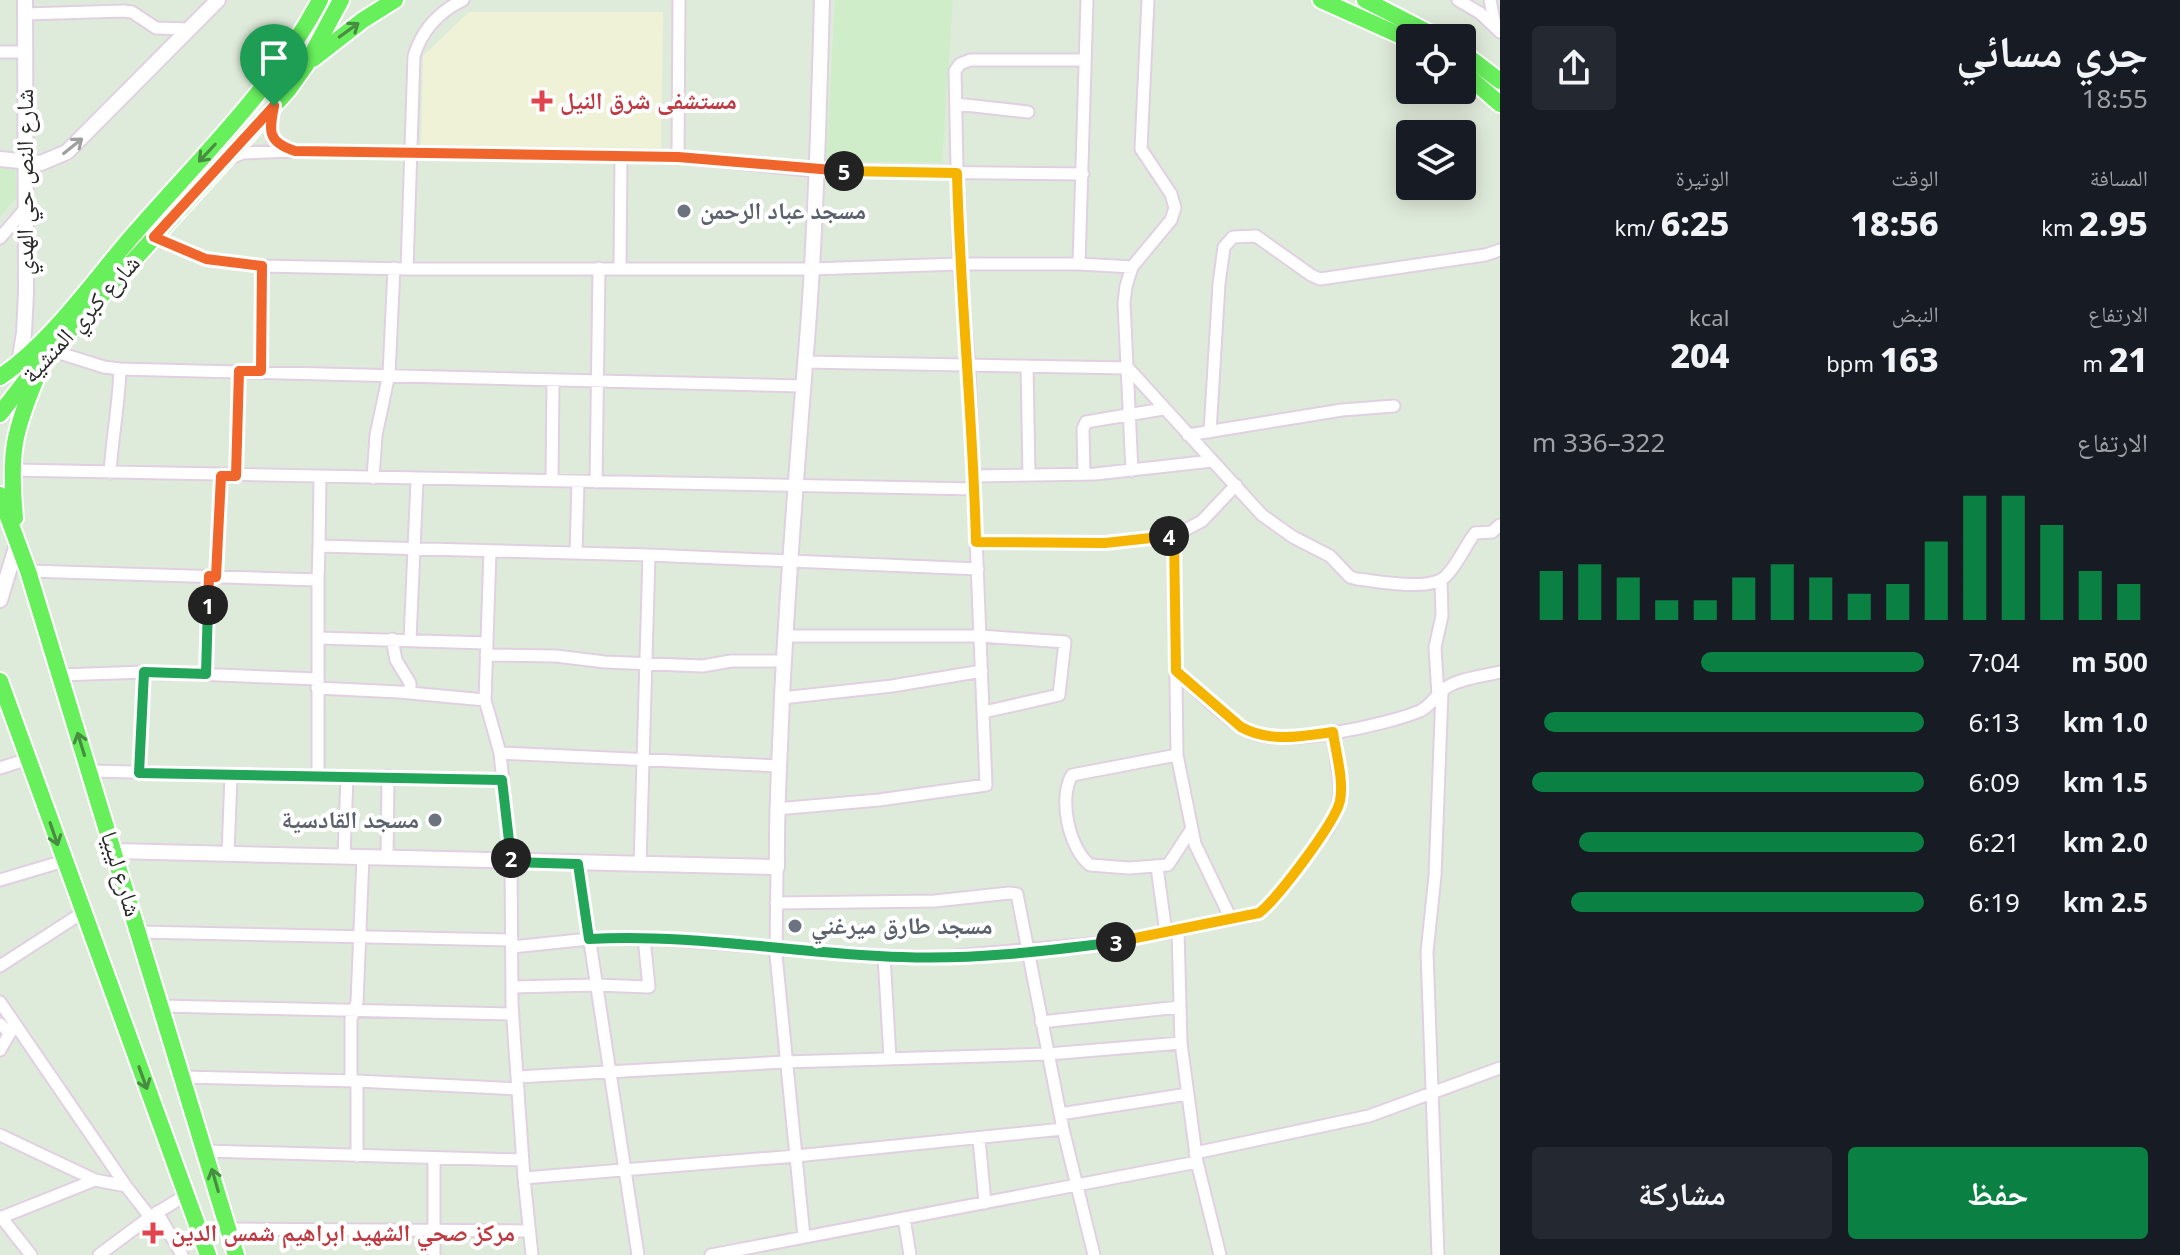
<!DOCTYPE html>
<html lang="ar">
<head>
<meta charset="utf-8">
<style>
  body { margin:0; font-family:"Noto Sans","Noto Naskh Arabic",sans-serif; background:#242831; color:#f1f3f6; direction:rtl; height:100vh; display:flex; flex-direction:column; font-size:30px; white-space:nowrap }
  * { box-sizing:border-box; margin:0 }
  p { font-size:26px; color:#9ea1a6 }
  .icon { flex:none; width:44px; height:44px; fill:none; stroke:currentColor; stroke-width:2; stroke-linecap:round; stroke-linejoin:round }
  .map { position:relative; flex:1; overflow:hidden; direction:ltr }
  .side { display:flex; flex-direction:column; background:#171b24; width:680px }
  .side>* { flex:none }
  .fabs { position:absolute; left:1396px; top:24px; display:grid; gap:16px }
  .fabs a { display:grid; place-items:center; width:80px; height:80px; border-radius:8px; background:#171b24; box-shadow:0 4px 20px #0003; font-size:40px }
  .pin { position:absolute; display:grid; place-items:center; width:68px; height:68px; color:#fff; margin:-82px -34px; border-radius:50% 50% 50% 0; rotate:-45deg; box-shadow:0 0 8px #0007 }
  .pin .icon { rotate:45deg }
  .km { position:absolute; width:40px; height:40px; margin:-20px; border-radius:50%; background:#222; color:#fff; font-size:22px; line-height:40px; text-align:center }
  .round { display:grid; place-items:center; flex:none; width:84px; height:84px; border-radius:8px; background:#242831 }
  .summary { display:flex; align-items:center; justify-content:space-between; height:136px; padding:0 32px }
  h1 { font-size:44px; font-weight:800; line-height:60px }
  .stats { display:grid; grid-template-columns:repeat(3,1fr); gap:12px; height:136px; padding:8px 32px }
  .stats div { display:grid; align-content:center }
  .stats b { font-size:34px; font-weight:800 }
  .stats small { font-size:22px; font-weight:400 }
  .stats p { font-size:22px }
  .chart { height:224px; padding:16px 32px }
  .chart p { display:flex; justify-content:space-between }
  .chart svg { width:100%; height:144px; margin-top:8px; stroke:#0b8043; stroke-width:6 }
  .primary-button { display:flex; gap:16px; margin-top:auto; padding:16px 32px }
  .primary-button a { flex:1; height:92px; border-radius:8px; background:#0b8043; color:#fff; font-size:32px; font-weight:800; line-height:92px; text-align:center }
  .primary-button a+a { background:#242831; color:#f1f3f6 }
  ul { padding:0 32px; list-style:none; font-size:26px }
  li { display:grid; grid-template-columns:128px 96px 1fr; align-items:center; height:60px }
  li i { height:20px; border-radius:10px; background:#0b8043 }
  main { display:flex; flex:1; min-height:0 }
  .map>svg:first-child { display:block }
  .education { fill:#d0edca }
  .medical { fill:#eff2d7 }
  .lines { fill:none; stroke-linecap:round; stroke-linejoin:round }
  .minor-casing { stroke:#e1d0e2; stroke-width:15 }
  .tertiary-casing { stroke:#e1d0e2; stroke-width:18 }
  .primary-casing { stroke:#fff; stroke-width:20 }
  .minor { stroke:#fff; stroke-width:11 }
  .tertiary { stroke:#fff; stroke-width:14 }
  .primary { stroke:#68ef5c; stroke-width:16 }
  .oneway { stroke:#488c42 }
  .oneway2 { stroke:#9f9f9f }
  .split-1-casing { stroke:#fff; stroke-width:16 }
  .split-2-casing { stroke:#fff; stroke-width:16 }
  .split-3-casing { stroke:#fff; stroke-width:16 }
  .split-4-casing { stroke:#fff; stroke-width:16 }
  .split-5-casing { stroke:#fff; stroke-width:16 }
  .split-6-casing { stroke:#fff; stroke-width:16 }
  .split-1 { stroke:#f0652b; stroke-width:10 }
  .split-2 { stroke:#22a559; stroke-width:10 }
  .split-3 { stroke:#22a559; stroke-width:10 }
  .split-4 { stroke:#f5b400; stroke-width:10 }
  .split-5 { stroke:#f5b400; stroke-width:10 }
  .split-6 { stroke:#f0652b; stroke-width:10 }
  .health-dot { fill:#e0444e; stroke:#fff; stroke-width:3 }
  .worship-dot { fill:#6b7280; stroke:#fff; stroke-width:3 }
  .labels { text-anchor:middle; stroke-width:8; stroke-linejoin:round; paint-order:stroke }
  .health-label { font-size:24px; font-weight:bold; fill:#be3a42; stroke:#fff; text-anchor:start }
  .street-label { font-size:24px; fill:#292929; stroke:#fff }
  .worship-label { font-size:24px; font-weight:bold; fill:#5b616d; stroke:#fff; text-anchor:start }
</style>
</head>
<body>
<main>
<section class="side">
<div class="summary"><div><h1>جري مسائي</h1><p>18:55</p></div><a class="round"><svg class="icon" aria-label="share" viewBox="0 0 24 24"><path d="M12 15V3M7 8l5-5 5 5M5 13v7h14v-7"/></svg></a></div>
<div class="stats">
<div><p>المسافة</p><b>2.95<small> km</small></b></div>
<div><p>الوقت</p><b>18:56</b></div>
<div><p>الوتيرة</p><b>6:25<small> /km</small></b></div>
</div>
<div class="stats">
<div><p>الارتفاع</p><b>21<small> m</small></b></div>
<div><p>النبض</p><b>163<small> bpm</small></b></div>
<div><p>kcal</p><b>204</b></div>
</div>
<div class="chart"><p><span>الارتفاع</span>322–336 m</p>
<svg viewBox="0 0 160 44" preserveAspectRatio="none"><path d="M5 44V29M15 44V27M25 44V31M35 44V38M45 44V38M55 44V31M65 44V27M75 44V31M85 44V36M95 44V33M105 44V20M115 44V6M125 44V6M135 44V15M145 44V29M155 44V33"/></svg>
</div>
<ul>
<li><b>500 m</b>7:04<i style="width:57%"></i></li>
<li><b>1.0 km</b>6:13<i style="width:97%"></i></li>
<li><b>1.5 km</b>6:09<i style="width:100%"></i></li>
<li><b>2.0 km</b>6:21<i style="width:88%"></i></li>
<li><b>2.5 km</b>6:19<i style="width:90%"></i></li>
</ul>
<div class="primary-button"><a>حفظ</a><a>مشاركة</a></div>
</section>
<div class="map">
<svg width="1500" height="1255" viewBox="0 0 1500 1255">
  <rect width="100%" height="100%" fill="#dfebda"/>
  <!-- education -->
  <path class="education" d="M835,0h118l-11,163 -116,-2z
    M0,163l15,4 2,30 -17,20z"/>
  <!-- medical -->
  <path class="medical" d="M469,12h194l-2,136 -240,-3 2,-89z"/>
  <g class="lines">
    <!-- minor casing -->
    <g class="minor-casing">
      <path id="minor" d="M1458,0l22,13 20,19
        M1490,0l5,25
        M25,14l99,-3 8,1 24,16 32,1
        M0,52h25
        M956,104l72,8
        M273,109l-2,20 2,10 17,10
        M678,157l1,-157
        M230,158l13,-5 52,-2 383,6 139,14 266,3
        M154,237l52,22 56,7 145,3h404l148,-5h120l53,3
        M0,238l25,-29
        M1079,264l8,-264
        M620,268l1,-111
        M407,269l7,-213c8,-26 24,-44 49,-56
        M53,351l51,16 16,2 682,17
        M805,362l323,6 134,147 31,22 37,19 20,21 7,2c21,2 74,13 89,-3 12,-12 19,-30 29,-43l17,-1 8,-7
        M1027,366l2,109
        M261,371l1,-105
        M1210,432l9,-148 5,-37 9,-10 23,-1 55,39 9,4 165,-24 15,-5
        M1188,435l154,-25 52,-4
        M12,470l963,19
        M1132,471l-8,-168 2,-17 6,-19 39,-47 4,-12 -4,-14 -30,-45 7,-149
        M110,473c2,-35 9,-69 10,-104
        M1084,474l-1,-45 3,-7 77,-13
        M236,476l3,-105
        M974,476l121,-2 117,-13
        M373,478l3,-43 13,-61 5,-106
        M552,481l1,-101
        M596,482l3,-214
        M1174,536l3,219 18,89 36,75
        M976,542l129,1 69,-7 28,-15 34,-36
        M319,546l1,-69
        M490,551l-5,149 15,53 11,109 1,143 12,173 8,77
        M576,553l2,-71
        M28,571l290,9 1,-34 330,9 329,14
        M216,577l5,-101
        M318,580v197
        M785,636h195l85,6 -6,53 -75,17
        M318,638l169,5
        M392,639l4,21 14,23v10
        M410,640l7,-160
        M486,655l70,1 49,6 98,4 28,-5h52
        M1176,671c19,17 54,53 76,62 33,14 134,-8 168,-22 12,-6 16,-17 27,-24 14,-9 37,-11 53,-15
        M206,674l3,-98
        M60,675l84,-3 174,7
        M317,688l82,4 86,8
        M1438,696l-3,-49 7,-31 -1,-36
        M782,698l110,-12 90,-15
        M500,753l278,13
        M1177,755l-105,20c-14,24 -3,73 18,90l39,3 39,-3 23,-35
        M0,768l28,-9
        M89,771l413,9
        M139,773l5,-101
        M776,809l103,-9 107,-15 -17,-419 -10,-102 -4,-193 5,-7 10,-4h115
        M228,853l3,-77
        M344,856l3,-79
        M387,858l1,-82
        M578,864l60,391
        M640,865l9,-310
        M777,867l-1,88 28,282
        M1157,867l9,66
        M0,880l64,-19
        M776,903l159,-2 74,-8 8,1 46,235 31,126
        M1178,930l3,113 16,119 23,93
        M139,932l373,8
        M512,947l77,-8 55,-1 240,18 61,1 166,-15 138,-26 10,-3 16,-15 53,-69 9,-18 3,-23 -7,-56
        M884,956l6,102
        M0,966l82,-53
        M512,987l84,-2 53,2 -5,-49
        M0,1002l126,184 24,31
        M162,1006l351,8
        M1041,1022l138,-15
        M0,1024l9,8
        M0,1050l15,-26
        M183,1077l174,4 161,8
        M517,1077l268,-15 263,-8 133,-11
        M351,1081v-62l6,-17 6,-145
        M357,1081v75
        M1060,1114l128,-20
        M0,1135l95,45 31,6
        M979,1139l6,64
        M207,1151l316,9
        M1195,1153l174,-37 131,-48
        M434,1159v96
        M524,1178l272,-22 267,-27
        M157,1212l25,43
        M1,1217l30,38
        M0,1218l95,-38
        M904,1218l6,37
        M229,1229l300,2
        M99,1255l51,-38 36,-22
        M711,1255l486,-93
        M1438,1255l-11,-303 8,-76 7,-184"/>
    </g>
    <!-- tertiary casing -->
    <g class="tertiary-casing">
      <path id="tertiary" d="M0,159l41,4 26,-11 151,-152
        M19,363l5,-30 2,-40 -1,-293
        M0,600l18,-59
        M114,851l663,16c-1,-57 3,-113 5,-170 6,-123 16,-246 26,-369 8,-109 11,-219 14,-328"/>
    </g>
    <!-- primary casing -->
    <g class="primary-casing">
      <path id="primary" d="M1321,0l89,40
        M1365,0l74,38
        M1462,52l38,29
        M313,59l50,-39 32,-20
        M1462,71l38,33
        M0,377c50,-33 94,-97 134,-143 65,-75 139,-145 186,-234
        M0,414l33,-43 256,-282 17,-24 35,-65
        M0,495l28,76 208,684
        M15,518c-6,-65 -2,-85 23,-144
        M0,681l208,574"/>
    </g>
    <!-- minor -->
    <use href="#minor" class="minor"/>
    <!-- tertiary -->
    <use href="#tertiary" class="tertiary"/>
    <!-- primary -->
    <use href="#primary" class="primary"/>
  </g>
  <!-- one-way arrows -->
  <defs><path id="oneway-shaft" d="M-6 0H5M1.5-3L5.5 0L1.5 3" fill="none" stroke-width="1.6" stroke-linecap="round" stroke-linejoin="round" transform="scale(2)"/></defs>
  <g class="oneway">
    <use href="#oneway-shaft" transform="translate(349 30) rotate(-36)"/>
    <use href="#oneway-shaft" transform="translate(207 153) rotate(133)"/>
    <use href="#oneway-shaft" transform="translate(81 744) rotate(-107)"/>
    <use href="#oneway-shaft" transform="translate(54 834) rotate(71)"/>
    <use href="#oneway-shaft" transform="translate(143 1078) rotate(70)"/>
    <use href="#oneway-shaft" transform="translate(215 1180) rotate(-106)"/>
  </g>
  <use class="oneway2" href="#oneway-shaft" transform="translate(73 146) rotate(-39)"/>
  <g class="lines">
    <!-- split-1 casing -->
    <g class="split-1-casing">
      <path id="split-1" d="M208,605l1,-29 7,1 5,-101h15l3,-105h22l1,-105 -56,-7 -52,-22 120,-131"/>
    </g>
    <!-- split-2 casing -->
    <g class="split-2-casing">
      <path id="split-2" d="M208,605l-2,69 -62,-2 -5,101 363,7 9,78"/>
    </g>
    <!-- split-3 casing -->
    <g class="split-3-casing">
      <path id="split-3" d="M511,858v4l67,2 11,75c105,-6 209,15 313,18 70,3 144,-6 214,-15"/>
    </g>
    <!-- split-4 casing -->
    <g class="split-4-casing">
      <path id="split-4" d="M1116,942l143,-29c18,-14 76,-90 81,-112 4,-21 -4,-47 -7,-69 -31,4 -63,11 -92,-5l-65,-56 -2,-135h-5"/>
    </g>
    <!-- split-5 casing -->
    <g class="split-5-casing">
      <path id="split-5" d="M844,171l113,2c3,123 16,245 19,369l129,1 64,-7"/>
    </g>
    <!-- split-6 casing -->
    <g class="split-6-casing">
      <path id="split-6" d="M274,106c-5,25 -7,36 21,45l383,6 166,14"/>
    </g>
    <!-- split-1 -->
    <use href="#split-1" class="split-1"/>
    <!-- split-2 -->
    <use href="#split-2" class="split-2"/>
    <!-- split-3 -->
    <use href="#split-3" class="split-3"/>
    <!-- split-4 -->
    <use href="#split-4" class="split-4"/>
    <!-- split-5 -->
    <use href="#split-5" class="split-5"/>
    <!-- split-6 -->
    <use href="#split-6" class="split-6"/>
  </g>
  <!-- markers -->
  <g class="health-dot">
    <path d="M538 89h8v8h8v8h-8v8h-8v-8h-8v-8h8z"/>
    <path d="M149 1221h8v8h8v8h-8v8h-8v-8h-8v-8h8z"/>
  </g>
  <g class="worship-dot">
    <circle cx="684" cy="211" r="8"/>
    <circle cx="435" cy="820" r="8"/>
    <circle cx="795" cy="926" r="8"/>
  </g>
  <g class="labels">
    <!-- health labels -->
    <g class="health-label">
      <text x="560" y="109">مستشفى شرق النيل</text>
      <text x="171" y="1241">مركز صحي الشهيد ابراهيم شمس الدين</text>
    </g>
    <!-- street labels -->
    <g class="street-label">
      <text transform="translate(25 182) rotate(-90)" y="8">شارع النص حي الهدي</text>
      <text transform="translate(81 319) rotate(-48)" y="8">شارع كبري المنشية</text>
      <text transform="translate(121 874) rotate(73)" y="8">شارع ليبيا</text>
    </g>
    <!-- worship labels -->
    <g class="worship-label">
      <text x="700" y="219">مسجد عباد الرحمن</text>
      <text x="419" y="828" text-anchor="end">مسجد القادسية</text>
      <text x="811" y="934">مسجد طارق ميرغني</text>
    </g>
  </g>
</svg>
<div class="fabs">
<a><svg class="icon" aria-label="locate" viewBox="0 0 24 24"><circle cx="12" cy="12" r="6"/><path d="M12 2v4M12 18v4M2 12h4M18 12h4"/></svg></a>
<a><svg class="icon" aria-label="layers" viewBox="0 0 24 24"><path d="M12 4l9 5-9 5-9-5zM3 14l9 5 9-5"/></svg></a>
</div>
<div class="pin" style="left:274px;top:106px;background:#1e9e55"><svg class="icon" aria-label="arrive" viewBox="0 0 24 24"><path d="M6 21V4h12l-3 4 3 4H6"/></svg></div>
<b class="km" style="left:208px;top:605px">1</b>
<b class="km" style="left:511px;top:858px">2</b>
<b class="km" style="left:1116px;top:942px">3</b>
<b class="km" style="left:1169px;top:536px">4</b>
<b class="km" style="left:844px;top:171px">5</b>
</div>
</main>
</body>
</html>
